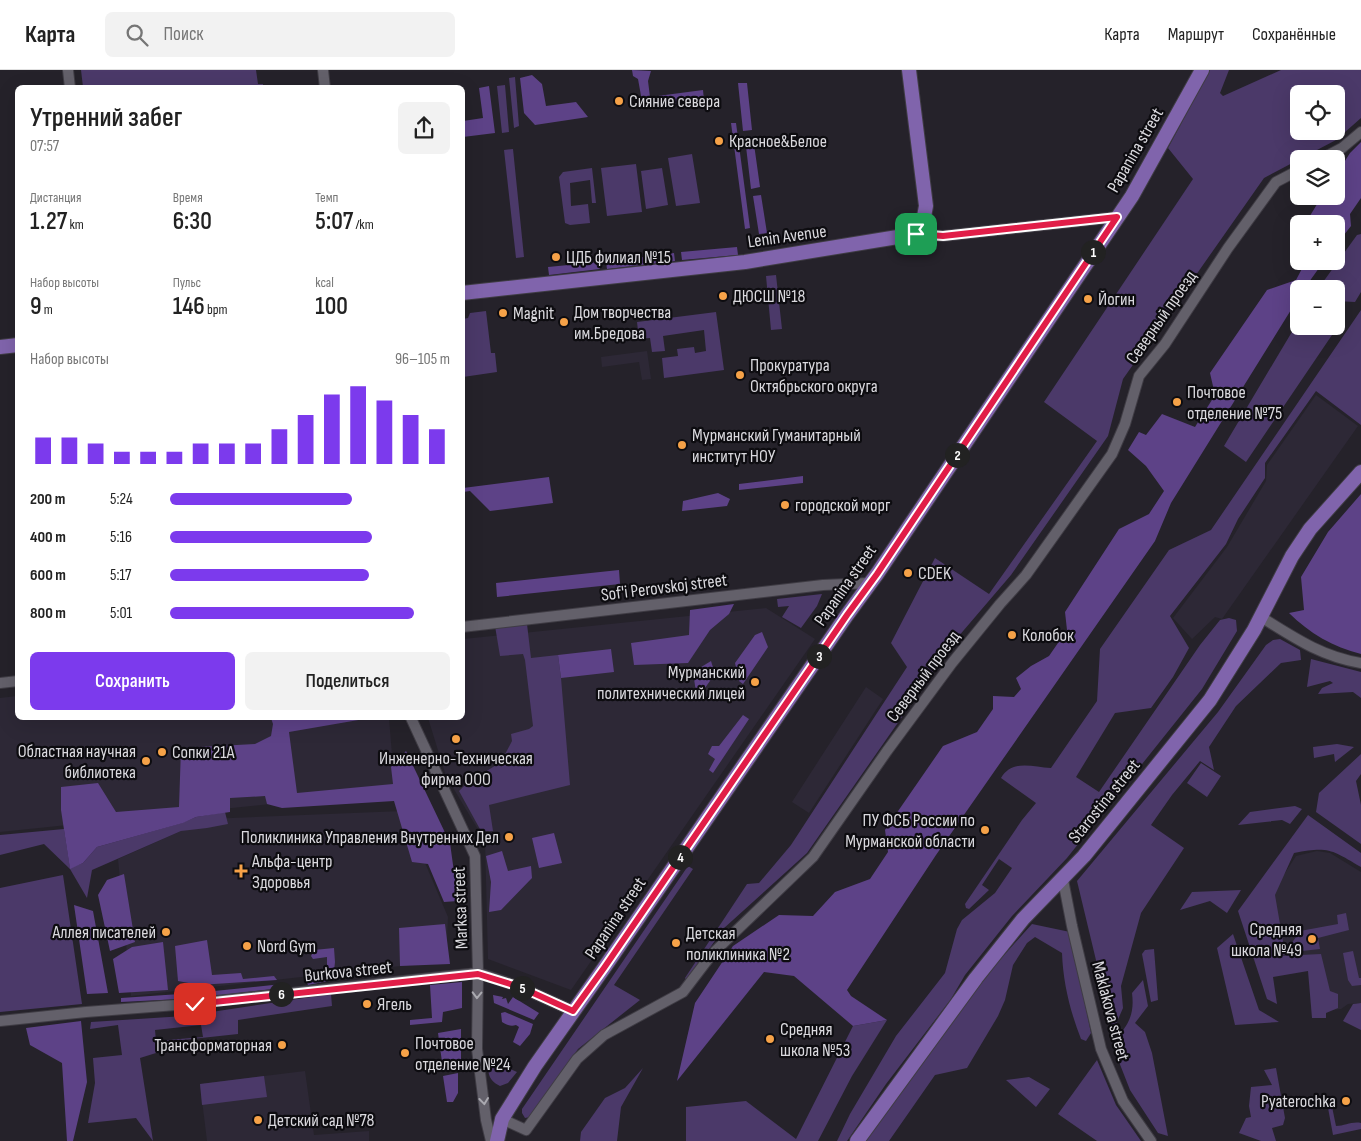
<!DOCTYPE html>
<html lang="ru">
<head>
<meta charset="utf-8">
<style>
  body { margin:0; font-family:"Sofia Sans Condensed",sans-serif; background:#f2f2f2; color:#222; height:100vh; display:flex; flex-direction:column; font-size:19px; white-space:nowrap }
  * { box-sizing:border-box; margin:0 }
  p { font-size:16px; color:#767676 }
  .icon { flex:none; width:28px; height:28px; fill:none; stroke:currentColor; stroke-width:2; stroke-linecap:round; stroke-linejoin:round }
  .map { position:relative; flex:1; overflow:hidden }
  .panel { position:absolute; left:15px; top:15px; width:450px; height:635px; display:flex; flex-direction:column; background:#fff; border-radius:8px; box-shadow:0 5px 20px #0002 }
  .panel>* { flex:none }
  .buttons { position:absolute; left:1290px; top:15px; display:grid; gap:10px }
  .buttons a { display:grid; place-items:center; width:55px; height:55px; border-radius:8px; background:#fff; box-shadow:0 5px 20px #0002; font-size:25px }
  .pin { position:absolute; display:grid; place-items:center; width:42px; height:42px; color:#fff; margin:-21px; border-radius:10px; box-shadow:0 2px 8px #0006 }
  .km { position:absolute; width:25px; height:25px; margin:-12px; border-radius:50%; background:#222; color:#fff; font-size:14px; line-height:25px; text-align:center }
  .round { display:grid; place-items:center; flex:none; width:52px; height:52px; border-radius:8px; background:#f2f2f2 }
  .overview { display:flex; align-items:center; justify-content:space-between; height:85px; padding:0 15px }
  h1 { font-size:28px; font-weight:600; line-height:38px }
  .stats { display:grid; grid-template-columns:repeat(3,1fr); gap:8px; height:85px; padding:5px 15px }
  .stats div { display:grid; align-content:center }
  .stats b { font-size:25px; font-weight:600 }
  .stats small { font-size:14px; font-weight:400 }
  .stats p { font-size:14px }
  .chart { height:140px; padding:10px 15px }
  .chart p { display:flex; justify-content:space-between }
  .chart svg { width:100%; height:90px; margin-top:5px; stroke:#7c3aed; stroke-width:6 }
  .button { display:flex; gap:10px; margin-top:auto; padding:10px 15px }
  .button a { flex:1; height:58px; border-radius:8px; background:#7c3aed; color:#fff; font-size:20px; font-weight:600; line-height:58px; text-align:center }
  .button a+a { background:#f2f2f2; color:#222 }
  ul { padding:0 15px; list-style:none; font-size:16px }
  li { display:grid; grid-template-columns:80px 60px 1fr; align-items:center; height:38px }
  li i { height:12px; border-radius:6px; background:#7c3aed }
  header { display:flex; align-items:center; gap:30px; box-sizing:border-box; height:70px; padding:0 25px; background:#fff; border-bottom:1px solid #e0e0e0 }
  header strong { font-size:24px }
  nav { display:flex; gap:28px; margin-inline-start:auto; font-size:18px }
  .search { width:350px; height:45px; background:#f2f2f2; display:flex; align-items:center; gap:12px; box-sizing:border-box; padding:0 18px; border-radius:8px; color:#767676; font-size:19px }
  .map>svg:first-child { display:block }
  .built { fill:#2d2836 }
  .green { fill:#4b3969; fill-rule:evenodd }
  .forest { fill:#5d4287 }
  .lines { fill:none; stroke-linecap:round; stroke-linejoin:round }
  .minor-casing { stroke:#3f3c44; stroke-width:12 }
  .major-casing { stroke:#3f3c44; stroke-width:16 }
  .minor { stroke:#63606a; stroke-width:10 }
  .major { stroke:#8064ac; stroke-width:14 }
  .oneway { stroke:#aaa9b0 }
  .route-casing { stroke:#fff; stroke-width:10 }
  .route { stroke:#e11d48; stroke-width:6 }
  .poi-dot { fill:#f6a248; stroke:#0d0c10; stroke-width:2 }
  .labels { text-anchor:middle; stroke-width:4.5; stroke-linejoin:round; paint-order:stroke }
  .poi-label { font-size:18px; fill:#dad9de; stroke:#0d0c10; text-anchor:start }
  .street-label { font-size:18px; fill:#dad9de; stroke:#0d0c10 }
</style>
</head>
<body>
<header>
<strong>Карта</strong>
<div class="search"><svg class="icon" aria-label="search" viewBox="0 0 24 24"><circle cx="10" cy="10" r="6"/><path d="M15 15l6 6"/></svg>Поиск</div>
<nav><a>Карта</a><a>Маршрут</a><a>Сохранённые</a></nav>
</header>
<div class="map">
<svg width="1361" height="1071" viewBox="0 0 1361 1071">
  <rect width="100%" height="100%" fill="#25222a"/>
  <!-- built -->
  <path class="built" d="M647,281l4,28 -9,1 -3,-18 -37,5 -1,-10z
    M1316,325l42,31 -136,193 -7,-2 -23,22 -19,-21 54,-71 39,-66 1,-16z
    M766,538l49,31 -244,351 -83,-31 -3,-118 -39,-65 -18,-58h34l1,-79z
    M866,617l17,12 -74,114 -17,-11z
    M17,626l1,22h371l6,73 -395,41v-134z
    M403,741l45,106 -2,44 -315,35 -13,-137 90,-40z
    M1317,781l13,2 31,19v131l-13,1 -7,5 -10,1 -23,-50 -36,8 -16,-50 40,-62z
    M305,1001l9,64 55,-4v10h-162l-7,-57z"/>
  <!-- green -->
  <path class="green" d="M81,0h175l2,14h5v3h-180z
    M1210,0h19l-9,23 3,3 58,-26h80v48l-25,22 -72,38 -141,201 -15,57 -97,139 -71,83 -6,13 -127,182 -84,76 -36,52 -2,-3 62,-94 12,-1 32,-38 116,-178 -16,-24 44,-85 54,36 108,-153 -53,-39 149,-223 -25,-31zM1299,24h37v37h-37z
    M515,7l4,49 -5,2 -5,-50z
    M505,15l4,47 -7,1 -5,-47z
    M513,79l11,108 -8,1 -12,-108z
    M692,84l8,49 -24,3 -8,-48z
    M636,94l6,48 -35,4 -6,-48z
    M592,98l4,35h-4l-2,-23 -20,3 1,23 17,-2 2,19 -20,2 -5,-2 -6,-46 4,-5z
    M662,98l6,37 -22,4 -5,-38z
    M1361,164v58l-6,10 -19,-1v-12h-18l39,-54z
    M776,205l6,54 -11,1 -5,-54z
    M1361,240v115l-45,-34 -51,72v15l-27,41 -12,25 -56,72 19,32 -16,29 -22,31 -36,5 -39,64 23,15 101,-147 20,-25 9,-2 7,2 1,11 -35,58 -135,169 -55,58 -47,59 -14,24 -65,85 -39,57h-10l13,-27 46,-78 49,-63 12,-44 5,-9 33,-27 17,-25 -13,-9 -17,26 7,5 -20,19 -3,-1 -1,-4 57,-84 14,-17 -35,-25c11,-19 31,-11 50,-10l46,-67 3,-52 69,-99 42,-20z
    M486,241l5,42h4l2,19 -34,5v-58l5,-1 2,-5z
    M716,242l8,58 -60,8 -2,-20 16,-2 -1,-7 17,-2 1,6 11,-2 -2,-21 -41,6 2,15 -13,1 -2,-14 -11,1 -2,-17z
    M1299,250v6h31l2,9 -86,127 -22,-16z
    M822,524l-5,12 -16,22 -19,-11 7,-11 -11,1 -1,-8z
    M527,554l4,34 27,-3 3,23 9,107 -81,20 4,26h-12l-22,-40 7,-7 35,-22 11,-21 -1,-7 18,-5 4,-3 -8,-66 -2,-6 -23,2 -5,-30z
    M1280,569l20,11 1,10 -20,3 -45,43 -27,41 5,23 -14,-9 -28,34 -21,30 33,23 -43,65 -20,73 2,22 -10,23 -36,-150 141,-169 48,-67 7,-5z
    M1311,589l50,13v26l-8,-6 -35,2 4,-6 11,-5 -3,-2 -23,6z
    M1337,674l17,3 -19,15 -1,-8 -20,4 -1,-11z
    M1361,684v20l-5,7 5,24v39l-45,-32 3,-19z
    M1201,693l20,13 -14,21 -20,-14z
    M1295,736l7,3 -12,15 -8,-4 -44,5 12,-13z
    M225,742l3,12 -21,4 -26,3 -89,39 -5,28 -17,-29 -26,-25 -44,11v-20l64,-6 6,39 13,-5 14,-16 85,-24 14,-6z
    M1308,745l53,38v14c-29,-17 -32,-21 -67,-14l-19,42 10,58 15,-22 38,-7 -1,-9 9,-2 3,17 -31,8 2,11 -27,3 -13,4 41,-2 9,37 8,3v14l-12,5v5h-14l-4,-47 -35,6 4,27 -10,-5 -29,-88z
    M688,796l5,3 -79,116 26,15 -62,49 -48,68 -5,1 -3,-5v-4z
    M63,805l19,129 -82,8v-124z
    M1241,820l-14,23 -17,-12 -30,9 12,-18z
    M1032,854l38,8 21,101 -5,8 -5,-2c-11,-28 -18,-57 -19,-86l-27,-16 -8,6 -14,22 -8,35 -7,16 -31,52 -32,7 -46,66h-25l115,-158z
    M1233,864l26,76 20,12 -44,3 -18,-77z
    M1154,879l4,51 -7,2 -9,-48 3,-4z
    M1353,881l6,27h2v7l-9,1 -4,-6 -5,-27z
    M1143,910l5,26 -13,17 10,9 7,21 16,83 -10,-3 -28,-43 -18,-46c15,-18 23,-27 20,-51z
    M331,924l1,12 -94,14v14l-83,9 1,10 -16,5 13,83 -17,-23 -48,5 7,-40 -2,-25 29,-3 -4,-30 -28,4 1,-7 94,-6zM201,955l2,12 -47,4 -1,-11z
    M1361,933v27l-18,-9 10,-17z
    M887,950l-35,56 -34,65h-132v-34l60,-6 50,38 57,-113z
    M1097,990l19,45 25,36h-44l-39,-27z
    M488,991l9,2 20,9 -9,11 -8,3c-12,-6 -12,-13 -12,-25z
    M643,998l-22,39 -4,34h-37l1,-9 24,-34 20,-10z
    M1276,998l9,50 -2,7 -11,3 4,13h-15l-22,-8 7,-15 5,-1 -2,-11 2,-19 21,-2 -8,-15z
    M264,1006l3,21 -65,8 -2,-21z
    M1029,1007l21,12 -14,18 -30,-27z
    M1326,1027h4l6,29c9,0 16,-5 25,-3v6l-28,6z"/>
  <!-- forest -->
  <path class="forest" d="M632,0l19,1 -3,10 2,16 53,-7 1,11 -61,6 -5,-28 -5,-3z
    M532,5l10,9 4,22 30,-4 12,15 -53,8 -11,-12 -4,-35z
    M738,13h9l5,47 -9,1z
    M489,16l6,47 -32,4v-16l20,-3 -4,-30z
    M731,53h5l14,105 -5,1z
    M753,67l7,50 -9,2 -6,-51z
    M1361,72v56l-11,16 1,12 -15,19v-21h-31l17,-28h14v-21l14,-22z
    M761,125l6,38 -8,1 -6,-38z
    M737,177l1,8 -56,5 -1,-8z
    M674,183l1,8 -68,8 -1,-7z
    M1306,191h18l-20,28h-5v8l-128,206 -16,38 -219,314 -89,135 4,6 36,24 -34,6 -59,-50 -30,-4 -87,109 18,-78 38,-57 46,-31 34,1 22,-24 35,-13 18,-27 -3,-22 58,-84 34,-14 16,-23v-13l21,1 7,-8 -5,-11 15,-12 18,-10 18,-26 -2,-18 54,-83 30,-15 15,-23 -18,-25 -18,-16 11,-18 7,3 16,-21 33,13 20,-32 -5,-22 57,-83 29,-10z
    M599,192l1,7 -51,6 -1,-8z
    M803,406v7l-64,7v-6z
    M549,407l4,26 -63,8 -20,-20 -7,1v-4z
    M718,423l12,6 -3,7 -45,5 1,-10z
    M1361,424v160c-28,-7 -52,-21 -72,-41l15,-3 -3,-33 27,-45z
    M619,500l1,14 -123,13 -1,-14z
    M734,534l-5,10 -19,16 -22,33 -54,2 -3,-22 58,-8 1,-25z
    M762,562l6,15 -25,37 -4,-3 -4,-18 20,-28z
    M611,579l3,23 -53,6 -3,-23z
    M711,591l4,13 -18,25 -4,-27z
    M743,645l6,4 -36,54 -4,-3 6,-11 -7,-5 4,-8h7z
    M271,648h99l-81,14 8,61 96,-9 -2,-17 15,-16 44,92 8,58 -14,1 -16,-38 -16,-2 -18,-61 -112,7 -15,-4 -2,-8 -35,2v14l-34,5 -13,6 -86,24 -14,16 -13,6 -9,-59v-23l37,-4 18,29 63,-5 2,-59 74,-4 16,-8 2,-12z
    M554,763l8,30 -23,5 -7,-30z
    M502,781l6,20 23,-5 1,12 -31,32 -12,2 2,-30 -5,-26z
    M124,804l11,68 -25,9 -12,-56 9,-15z
    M74,835l19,6 15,82 -21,1z
    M445,854l5,40 -50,2 -1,-38z
    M207,870l5,35 29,-2 2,6 31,-3 3,4 -78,5 -21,-4 -3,-35z
    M163,872l5,48 -49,3 -6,-34 19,-12z
    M334,878l1,14 -2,18 -25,5 -3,-7 6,-3 16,-2v-16l-14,2 -2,-3 3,-6z
    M462,912v26l-19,4 -1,10 -32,3v-5l22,-2 -2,-33z
    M282,914v4l-87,10v-5z
    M180,924v5l-59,3v-4z
    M493,925l10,2 -1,2 4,-1 2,6 5,-7 26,16 -5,7 -40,-17z
    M505,942l28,12 -3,10 -10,12 -7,-4 6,-15 -3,-2c-5,2 -9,0 -14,-3l-1,-9z
    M81,951l6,61 -14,59h-6l-5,-78 -32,-18 -4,-17z
    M461,959v30l-7,9 -11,1 -5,-36z
    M458,1003v20l-5,9h-6l-4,-26z"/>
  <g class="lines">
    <!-- minor casing -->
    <g class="minor-casing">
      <path id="minor" d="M68,0l2,18
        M323,0l2,18
        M1321,89l21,-11 19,-16
        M916,164l27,2 174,-19
        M1261,547c32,20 61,40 100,46
        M462,557l361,-42 46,-2
        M0,613l18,-2
        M411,648l64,138 3,117 -1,76 9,71 5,21
        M1063,810l9,46 29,123 22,52 28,40
        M0,951l86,-9 103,-8 289,-31 42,14 53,24
        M502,1049l24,11 51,-71 27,-24 79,-43 29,-38 101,-97 74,-106 65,-88 48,-59 26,-29 86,-121 13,-30 14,-48 26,-32 63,-96 48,-66 23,-12"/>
    </g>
    <!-- major casing -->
    <g class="major-casing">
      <path id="major" d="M462,223l283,-31 171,-28 6,-7 4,-21 -17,-136
        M0,277l18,-2
        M497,1071l5,-22 33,-53 69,-98 243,-353 30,-41 255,-378 70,-126
        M857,1071l119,-163 47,-59 61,-63 126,-156 44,-70 38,-74 18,-27 51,-57"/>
    </g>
    <!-- minor -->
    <use href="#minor" class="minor"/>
    <!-- major -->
    <use href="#major" class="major"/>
  </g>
  <!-- one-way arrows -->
  <defs><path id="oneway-chevron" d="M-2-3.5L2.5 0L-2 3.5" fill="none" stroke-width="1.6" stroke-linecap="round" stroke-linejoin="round" transform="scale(1.25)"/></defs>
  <g class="oneway">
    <use href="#oneway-chevron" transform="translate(477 925) rotate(91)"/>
    <use href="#oneway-chevron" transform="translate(484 1031) rotate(83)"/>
  </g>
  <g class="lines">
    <!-- route casing -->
    <g class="route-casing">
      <path id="route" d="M195,934l283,-30 42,13 53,24 31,-43 243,-353 30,-41 240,-357 -174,19 -27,-2"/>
    </g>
    <!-- route -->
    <use href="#route" class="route"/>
  </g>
  <!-- markers -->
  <g class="poi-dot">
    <circle cx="619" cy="31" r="5"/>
    <circle cx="719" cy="71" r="5"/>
    <circle cx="556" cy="187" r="5"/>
    <circle cx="723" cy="226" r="5"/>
    <circle cx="1088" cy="229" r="5"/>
    <circle cx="503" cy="243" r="5"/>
    <circle cx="564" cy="252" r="5"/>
    <circle cx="740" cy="305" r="5"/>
    <circle cx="1177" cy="332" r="5"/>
    <circle cx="682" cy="375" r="5"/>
    <circle cx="785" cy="435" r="5"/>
    <circle cx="908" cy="503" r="5"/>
    <circle cx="1012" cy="565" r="5"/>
    <circle cx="755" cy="612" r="5"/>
    <circle cx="456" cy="669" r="5"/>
    <circle cx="162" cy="682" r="5"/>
    <circle cx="146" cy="691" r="5"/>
    <circle cx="985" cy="760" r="5"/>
    <circle cx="509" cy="767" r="5"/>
    <path d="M238.5 793.5h5v5h5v5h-5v5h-5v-5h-5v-5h5z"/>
    <circle cx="166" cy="862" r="5"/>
    <circle cx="1312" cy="869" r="5"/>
    <circle cx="676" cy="873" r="5"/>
    <circle cx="247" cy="876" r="5"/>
    <circle cx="367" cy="934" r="5"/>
    <circle cx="770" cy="969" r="5"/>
    <circle cx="282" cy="975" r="5"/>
    <circle cx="405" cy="983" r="5"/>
    <circle cx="1346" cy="1031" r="5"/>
    <circle cx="258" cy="1050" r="5"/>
  </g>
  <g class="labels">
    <!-- poi labels -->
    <g class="poi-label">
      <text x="629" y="37">Сияние севера</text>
      <text x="729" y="77">Красное&amp;Белое</text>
      <text x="566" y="193">ЦДБ филиал №15</text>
      <text x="733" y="232">ДЮСШ №18</text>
      <text x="1098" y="235">Йогин</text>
      <text x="574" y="248">Дом творчества<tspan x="574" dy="21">им.Бредова</tspan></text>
      <text x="513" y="249">Magnit</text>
      <text x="750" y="301">Прокуратура<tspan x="750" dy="21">Октябрьского округа</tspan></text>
      <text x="1187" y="328">Почтовое<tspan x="1187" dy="21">отделение №75</tspan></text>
      <text x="692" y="371">Мурманский Гуманитарный<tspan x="692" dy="21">институт НОУ</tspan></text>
      <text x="795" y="441">городской морг</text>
      <text x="918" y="509">CDEK</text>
      <text x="1022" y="571">Колобок</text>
      <text x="745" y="608" text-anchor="end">Мурманский<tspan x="745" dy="21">политехнический лицей</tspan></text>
      <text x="136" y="687" text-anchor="end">Областная научная<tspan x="136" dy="21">библиотека</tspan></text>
      <text x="172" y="688">Сопки 21А</text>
      <text x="456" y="694" text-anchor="middle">Инженерно-Техническая<tspan x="456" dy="21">фирма ООО</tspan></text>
      <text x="975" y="756" text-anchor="end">ПУ ФСБ России по<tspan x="975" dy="21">Мурманской области</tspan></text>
      <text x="499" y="773" text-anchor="end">Поликлиника Управления Внутренних Дел</text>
      <text x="252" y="797">Альфа-центр<tspan x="252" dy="21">Здоровья</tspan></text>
      <text x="1302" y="865" text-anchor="end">Средняя<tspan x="1302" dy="21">школа №49</tspan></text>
      <text x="156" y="868" text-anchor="end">Аллея писателей</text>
      <text x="686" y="869">Детская<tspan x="686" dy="21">поликлиника №2</tspan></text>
      <text x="257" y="882">Nord Gym</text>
      <text x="377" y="940">Ягель</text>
      <text x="780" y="965">Средняя<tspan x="780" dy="21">школа №53</tspan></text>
      <text x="415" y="979">Почтовое<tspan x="415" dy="21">отделение №24</tspan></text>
      <text x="272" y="981" text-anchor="end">Трансформаторная</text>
      <text x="1336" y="1037" text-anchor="end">Pyaterochka</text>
      <text x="268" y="1056">Детский сад №78</text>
    </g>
    <!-- street labels -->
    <g class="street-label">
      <text transform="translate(1135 80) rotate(-60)" y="6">Papanina street</text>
      <text transform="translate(787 166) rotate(-8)" y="6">Lenin Avenue</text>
      <text transform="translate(1161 247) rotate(-55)" y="6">Северный проезд</text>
      <text transform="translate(845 515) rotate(-55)" y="6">Papanina street</text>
      <text transform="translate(664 517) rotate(-7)" y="6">Sof'i Perovskoj street</text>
      <text transform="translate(923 606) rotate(-53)" y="6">Северный проезд</text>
      <text transform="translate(1104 731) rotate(-51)" y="6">Starostina street</text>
      <text transform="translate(460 838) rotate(-92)" y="6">Marksa street</text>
      <text transform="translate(615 848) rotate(-56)" y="6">Papanina street</text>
      <text transform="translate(348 901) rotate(-6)" y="6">Burkova street</text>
      <text transform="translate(1111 941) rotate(75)" y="6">Maklakova street</text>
    </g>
  </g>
</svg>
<div class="buttons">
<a><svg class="icon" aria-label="locate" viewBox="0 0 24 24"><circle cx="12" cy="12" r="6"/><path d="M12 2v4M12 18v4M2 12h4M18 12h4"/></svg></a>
<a><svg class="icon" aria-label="layers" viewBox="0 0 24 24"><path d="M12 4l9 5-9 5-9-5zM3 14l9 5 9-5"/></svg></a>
<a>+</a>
<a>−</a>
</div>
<div class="pin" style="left:916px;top:164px;background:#1e9e55"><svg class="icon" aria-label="arrive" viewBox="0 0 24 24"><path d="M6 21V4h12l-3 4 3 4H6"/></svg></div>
<div class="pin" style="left:195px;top:934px;background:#d93025"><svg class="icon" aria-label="check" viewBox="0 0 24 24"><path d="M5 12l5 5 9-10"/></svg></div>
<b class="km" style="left:1093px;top:182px">1</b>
<b class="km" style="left:957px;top:385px">2</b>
<b class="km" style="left:819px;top:586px">3</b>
<b class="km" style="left:680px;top:787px">4</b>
<b class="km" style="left:522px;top:918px">5</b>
<b class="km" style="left:281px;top:924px">6</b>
<section class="panel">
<div class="overview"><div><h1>Утренний забег</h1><p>07:57</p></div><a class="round"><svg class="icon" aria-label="share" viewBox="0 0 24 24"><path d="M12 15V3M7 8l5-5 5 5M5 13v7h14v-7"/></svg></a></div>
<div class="stats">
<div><p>Дистанция</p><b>1.27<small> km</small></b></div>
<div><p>Время</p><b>6:30</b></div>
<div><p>Темп</p><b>5:07<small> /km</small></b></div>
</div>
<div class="stats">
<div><p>Набор высоты</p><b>9<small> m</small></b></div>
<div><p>Пульс</p><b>146<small> bpm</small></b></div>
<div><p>kcal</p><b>100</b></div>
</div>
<div class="chart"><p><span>Набор высоты</span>96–105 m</p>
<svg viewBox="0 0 160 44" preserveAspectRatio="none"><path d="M5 44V31M15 44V31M25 44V34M35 44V38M45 44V38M55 44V38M65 44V34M75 44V34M85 44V34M95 44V27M105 44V20M115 44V10M125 44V6M135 44V13M145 44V20M155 44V27"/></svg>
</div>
<ul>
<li><b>200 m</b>5:24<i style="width:65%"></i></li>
<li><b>400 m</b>5:16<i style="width:72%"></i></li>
<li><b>600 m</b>5:17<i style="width:71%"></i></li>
<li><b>800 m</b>5:01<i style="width:87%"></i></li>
</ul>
<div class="button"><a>Сохранить</a><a>Поделиться</a></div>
</section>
</div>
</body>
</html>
